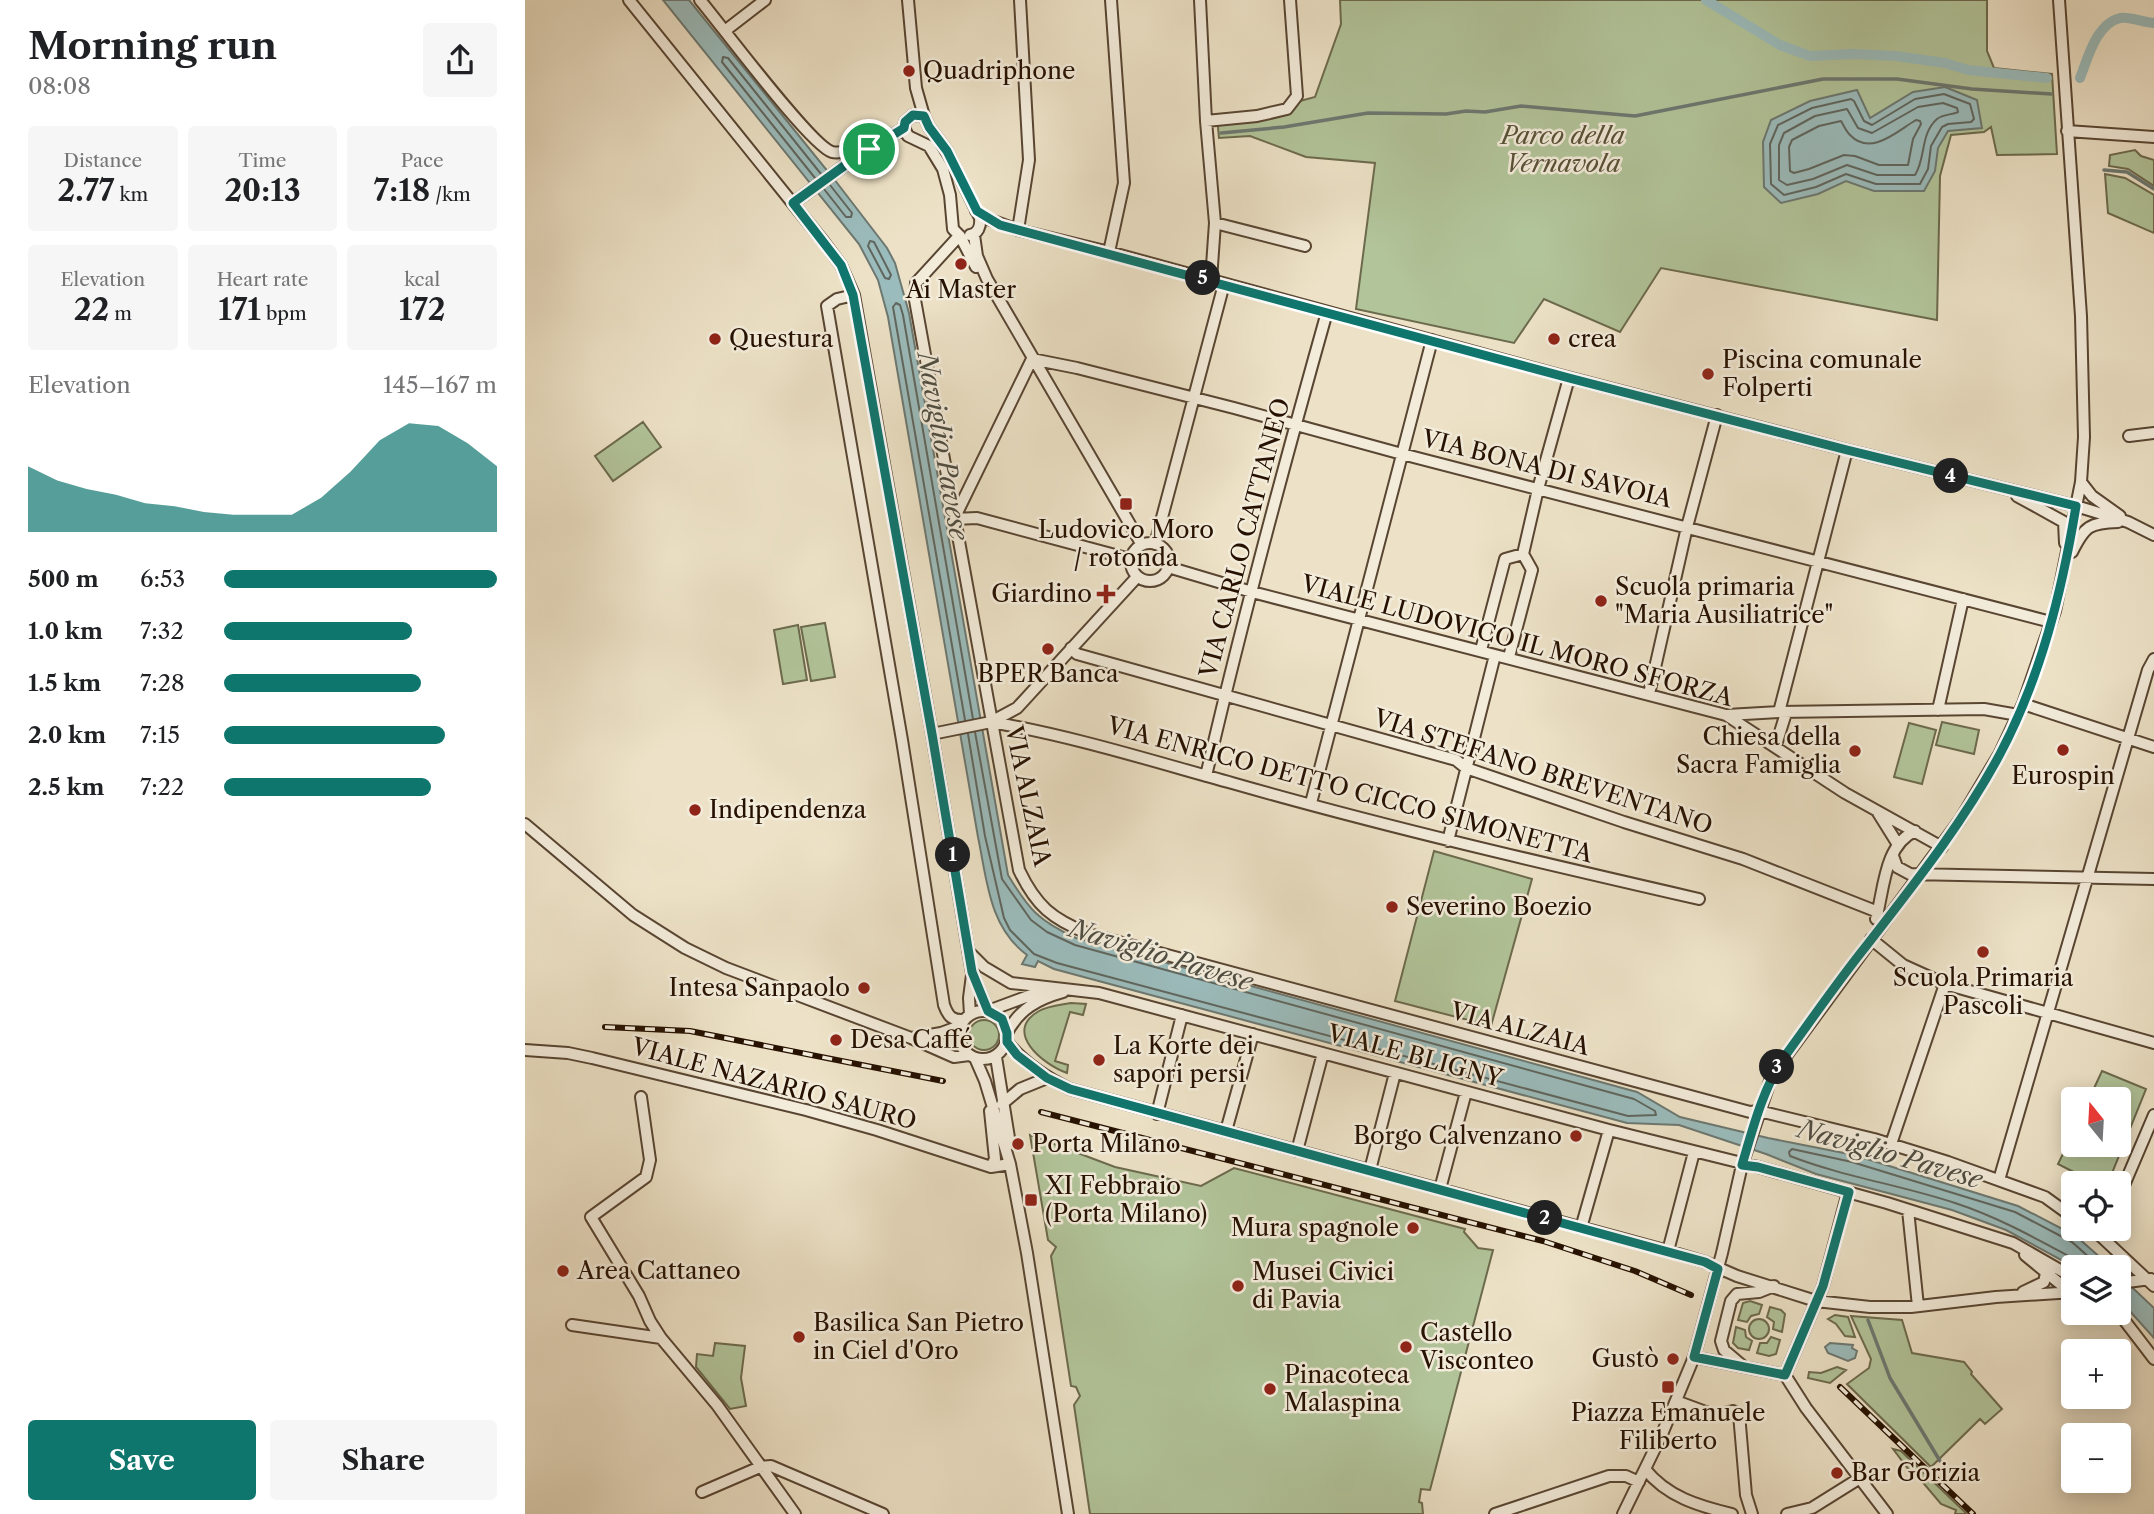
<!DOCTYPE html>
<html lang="en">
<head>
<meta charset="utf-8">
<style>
  body { margin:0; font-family:"Libre Caslon Text",serif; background:#f6f6f6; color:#202124; height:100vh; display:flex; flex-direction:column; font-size:26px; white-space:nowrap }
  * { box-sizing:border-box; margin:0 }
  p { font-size:23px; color:#757577 }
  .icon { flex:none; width:38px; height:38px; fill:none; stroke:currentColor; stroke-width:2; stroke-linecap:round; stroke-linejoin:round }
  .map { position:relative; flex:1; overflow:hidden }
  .drawer { display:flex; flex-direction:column; background:#fff; width:525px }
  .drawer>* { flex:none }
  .needle { width:46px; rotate:342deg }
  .controls { position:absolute; left:1536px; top:1087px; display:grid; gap:14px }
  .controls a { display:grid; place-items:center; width:70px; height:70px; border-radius:7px; background:#fff; box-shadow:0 4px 18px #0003; font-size:35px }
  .pin { position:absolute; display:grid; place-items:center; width:60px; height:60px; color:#fff; margin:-30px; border:4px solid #fff; border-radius:50%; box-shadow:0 2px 7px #0007 }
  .km { position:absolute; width:35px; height:35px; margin:-18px; border-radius:50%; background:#222; color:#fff; font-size:19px; line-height:35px; text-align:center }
  .round { display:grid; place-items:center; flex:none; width:74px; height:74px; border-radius:7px; background:#f6f6f6 }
  .headline { display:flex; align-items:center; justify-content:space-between; height:119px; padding:0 28px }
  h1 { font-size:38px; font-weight:700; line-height:52px }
  .stats { display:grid; grid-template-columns:repeat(3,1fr); gap:10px; height:119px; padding:7px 28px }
  .stats div { display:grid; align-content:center; border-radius:7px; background:#f6f6f6; text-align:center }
  .stats b { font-size:30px; font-weight:700 }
  .stats small { font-size:19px; font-weight:400 }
  .stats p { font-size:19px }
  .chart { height:196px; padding:14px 28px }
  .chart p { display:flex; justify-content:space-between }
  .chart svg { width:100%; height:126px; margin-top:7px; fill:#0f766e; opacity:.7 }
  .action { display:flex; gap:14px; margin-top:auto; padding:14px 28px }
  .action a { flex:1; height:80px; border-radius:7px; background:#0f766e; color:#fff; font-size:28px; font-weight:700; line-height:80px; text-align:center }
  .action a+a { background:#f6f6f6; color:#202124 }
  ul { padding:0 28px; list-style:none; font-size:23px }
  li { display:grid; grid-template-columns:112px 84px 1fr; align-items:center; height:52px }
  li i { height:18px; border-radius:9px; background:#0f766e }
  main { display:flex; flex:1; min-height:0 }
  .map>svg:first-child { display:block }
  .green { fill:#b2c49a; stroke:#6c6a4d; stroke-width:2 }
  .water { fill:#9bbcbc; stroke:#6c7871; stroke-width:2 }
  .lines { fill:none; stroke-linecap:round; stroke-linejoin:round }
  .shore { stroke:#60665e; stroke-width:2 }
  .stream { stroke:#6c7871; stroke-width:3.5 }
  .canal { stroke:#9bbcbc; stroke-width:10 }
  .minor-casing { stroke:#584532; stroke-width:14 }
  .minor { stroke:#f3ecdb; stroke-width:10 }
  .rail-casing { stroke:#261100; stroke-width:6 }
  .rail { stroke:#f3ecdb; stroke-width:3.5; stroke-dasharray:10; stroke-linecap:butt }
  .route-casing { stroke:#fff; stroke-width:14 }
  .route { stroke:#0f766e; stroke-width:9 }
  .poi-dot { fill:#8f2418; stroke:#f3ecdb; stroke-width:2.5 }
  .labels { text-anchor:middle; stroke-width:5; stroke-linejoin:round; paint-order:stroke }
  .poi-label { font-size:24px; fill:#261100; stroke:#f3ecdb; text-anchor:start }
  .park-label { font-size:24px; font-style:italic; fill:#575036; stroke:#f3ecdb }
  .street-label { font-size:24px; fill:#261100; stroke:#f3ecdb }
  .water-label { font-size:26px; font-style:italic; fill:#4f4d42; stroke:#f3ecdb }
</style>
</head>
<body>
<main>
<section class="drawer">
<div class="headline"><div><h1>Morning run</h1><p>08:08</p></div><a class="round"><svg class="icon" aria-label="share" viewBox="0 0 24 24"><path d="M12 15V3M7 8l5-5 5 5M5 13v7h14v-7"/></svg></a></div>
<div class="stats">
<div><p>Distance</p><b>2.77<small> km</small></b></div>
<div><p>Time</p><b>20:13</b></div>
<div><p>Pace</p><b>7:18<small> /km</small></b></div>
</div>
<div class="stats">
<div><p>Elevation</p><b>22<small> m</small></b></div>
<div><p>Heart rate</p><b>171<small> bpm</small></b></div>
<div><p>kcal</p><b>172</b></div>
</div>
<div class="chart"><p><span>Elevation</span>145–167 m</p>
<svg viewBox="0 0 160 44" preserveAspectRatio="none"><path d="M0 44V21L10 26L20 29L30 31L40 34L50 35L60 37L70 38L80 38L90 38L100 32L110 23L120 12L130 6L140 7L150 13L160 21V44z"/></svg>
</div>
<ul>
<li><b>500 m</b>6:53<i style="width:100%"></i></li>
<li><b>1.0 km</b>7:32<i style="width:69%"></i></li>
<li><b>1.5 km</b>7:28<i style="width:72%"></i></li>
<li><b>2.0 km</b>7:15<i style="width:81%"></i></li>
<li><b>2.5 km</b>7:22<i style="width:76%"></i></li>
</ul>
<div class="action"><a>Save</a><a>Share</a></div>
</section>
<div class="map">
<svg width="1629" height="1514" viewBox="0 0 1629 1514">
  <rect width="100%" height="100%" fill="#ede2c7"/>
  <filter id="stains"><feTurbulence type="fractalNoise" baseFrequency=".00286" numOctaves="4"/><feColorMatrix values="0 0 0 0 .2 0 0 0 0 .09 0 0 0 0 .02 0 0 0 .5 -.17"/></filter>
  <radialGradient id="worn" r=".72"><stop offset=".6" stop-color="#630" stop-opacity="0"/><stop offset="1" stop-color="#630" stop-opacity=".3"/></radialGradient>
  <!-- green -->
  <path class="green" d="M815,0h647v51l7,17 58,6 5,80 -60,1 -6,-28 -7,5 -33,3 -11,41 -3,144 -276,-52 -41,64 -76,-33 -30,44 -158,-34 19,-146 -69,-6 -56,-21 -31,2 -2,-21 46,-6 52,-14 26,-73z
    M1610,150l6,6 13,4v26l-26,-17 -19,-3 1,-11z
    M1580,174l20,4 29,17v38l-46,-20z
    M118,422l18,25 -48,34 -18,-25z
    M300,623l10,54 -24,4 -10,-54z
    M273,625l9,55 -24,4 -9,-54z
    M1417,722l37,8 -5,24 -38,-9z
    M1384,723l27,7 -14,54 -28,-7z
    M909,851l98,28 -41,147 -96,-25z
    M546,1003l15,1 -3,11 -13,-3 -15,49 13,4 -1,8c-23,-8 -65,-41 -28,-62 9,-5 22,-6 32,-8z
    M444 1035a15 15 0 1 1 30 0a15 15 0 1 1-30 0Z
    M1577,1071l44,18 -38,94h-13l-37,-19 16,-33v13h45v-45h-30z
    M505,1135l85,32 86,19 33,-18 231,61 -1,3 14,16 15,2 -63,240 -9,-1 -2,13 3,1 1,11h-333l-16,-109 6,-9 -4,-9 -5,-1 -20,-130 5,-9 -8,-7z
    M1225,1301l12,4 -3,9 -8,2 -4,6 -9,-2 5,-17z
    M1245,1307l11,3 4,4 -3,18 -9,-3 1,-7 -7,-5z
    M1310,1315l13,2 7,20 -10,-1 -9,-12 -8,-5z
    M1326,1316l51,4 10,33 52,9 8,10 -1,2 31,35 -17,15 -5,-5 -49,48 -84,-83 22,-16 2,-9z
    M1224 1329a10 10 0 1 1 20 0a10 10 0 1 1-20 0Z
    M1211,1327l9,3 1,7 6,4 -3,9 -11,-2 -5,-5z
    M1246,1337l9,3 -4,14 -7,2 -12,-3 3,-10h7z
    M190,1343l30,3 -4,32 5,28 -16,3 -34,-42 1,-13 16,2z
    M1312,1367l9,3 -16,13 -22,-5 1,-6 12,1z
    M1368,1449l8,2 66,63h-12l1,-4 -15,-6 -21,-25 -11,-9z"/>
  <!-- water -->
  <path class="water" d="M138,0h26l145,179 53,69 8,15 14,50 99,562c21,35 31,46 68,63l561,154 43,25 88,21 86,17 164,51 58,30 35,31h-37l-68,-37 -54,-20 -136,-36 -50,-20 -87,-29 -52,-2 -573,-154 -16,-8 -3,6 -13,-3 5,-9c-38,-28 -40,-75 -49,-118l-90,-520 -10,-37 -19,-36z
    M1420,87l32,13 5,28 -34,3 -10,17 -3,23 -11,20h-50l-28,-10 -28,13 -37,9 -17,-16 -1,-45 8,-22 39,-19 47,-11 13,28 43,-26z
    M1594,1275l35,33v30l-35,-39z
    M1305,1343l23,2 -1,3 5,3 -2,7 -7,3 -20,-8 -3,-6z"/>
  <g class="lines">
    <!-- shore -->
    <path class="shore" d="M1419,94l26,10 4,15 -3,3 -23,2 -6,3 -11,19 -3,23 -8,15h-44l-30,-10 -30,13 -32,8 -13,-11 -1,-40 8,-19 34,-17 39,-9 3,2 10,20 8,4 43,-26z
      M1418,103l14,5 1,4c-6,3 -15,2 -21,7 -17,15 -11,39 -22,56h-38l-30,-10 -34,14 -26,6 -8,-5v-35l5,-12 31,-17 32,-7 11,19 14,5 46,-26z
      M1391,120l4,1 1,3 -8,15 -5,26h-29l-24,-9 -11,-1 -35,14 -15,4 -4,-2 -1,-24 3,-7 27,-14 22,-5c3,5 5,10 9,14 21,22 47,-4 66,-15z
      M290,178l-93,-116 1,-5 5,1 93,116
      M299,189l22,28h5l1,-4 -22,-28
      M345,241l4,1 17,33 -2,4 -4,-1 -17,-32z
      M440,720l-72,-413 3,-4 4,2 3,10 70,404
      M443,734l17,102 19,82 6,12 24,24 23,9 571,153 28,-1 -1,-4 -21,-12 -559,-154 -28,-13 -16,-12 -29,-41 -27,-147
      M1556,1267l-5,-7c-39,-21 -78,-43 -121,-57 -54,-18 -111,-26 -165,-47l-1,-4 3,-3 60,13 163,50 57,30 28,25"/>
    <!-- stream -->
    <path class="stream" d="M696,133l63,-6 84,-14 78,1 20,-3 19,1 36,-6 114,10 188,-37h74l75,10 79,5
      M1579,170l23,2 27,17
      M1343,1320l22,58 50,83"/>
    <!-- canal -->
    <path class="canal" d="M1181,0l74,45 30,11 43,-2 43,2 49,7 23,7 79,8
      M1555,78c8,-20 16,-54 40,-60 10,-2 24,5 34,5"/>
    <!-- minor casing -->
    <g class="minor-casing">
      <path id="minor" d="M104,0l194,241 18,24 13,30 78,439 40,239 16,38
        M175,0c21,25 111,146 132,152 10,3 22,-5 37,-3
        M383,0l8,88 8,28 5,11 18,24 33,67c1,8 -2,16 -10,17
        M675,0l6,121 9,102 -4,57
        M201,30l39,-30
        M681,121l51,-5 30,-7 10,-13 -7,-96
        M379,128l4,8 21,10 14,23 7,26 3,34 7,7 16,31
        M379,128l1,-6 8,-7 11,1
        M1542,131l87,6
        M268,203l51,-37 60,-38
        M451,211l12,8 30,11 91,22 450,123 288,75 229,56 52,16 26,13
        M690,223l90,23
        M493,230l11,-70 -9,-160
        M449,235l3,21 10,23 155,266
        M434,236l-43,47 -1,17 104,570c17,36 33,49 70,64l661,178 9,-1 115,28 74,23 97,35 29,21
        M584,252l15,-69 -13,-183
        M329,295l-17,4 -10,7 75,434 42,265c4,11 8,16 20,15
        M1604,436l25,-3
        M1556,482l11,14 28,20
        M1492,496l47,26 1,21
        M429,519l78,-160 45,9 157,40 168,46 649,168
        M429,519l23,-1 153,41
        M606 562a19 19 0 1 1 38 0a19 19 0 1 1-38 0Z
        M630,544l69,-260
        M1547,552c13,-26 17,-29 46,-30
        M643,567l84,25 474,123 119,78 97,54
        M546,648l6,6 379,106 10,8 158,54 119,37 135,53
        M956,650l24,-91 18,-5
        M984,657l23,-87 -9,-16 15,-65 31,-111
        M1124,694l38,-167 30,-112
        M1498,704l131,43
        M1413,710l25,-111
        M1254,712l68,-262
        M1202,715l52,-3 205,-3 34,6
        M466,722c82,14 161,39 241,61 154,44 310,80 467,116
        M407,734l59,-12 26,-14 120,-131
        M1251,745l10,-32
        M681,776c36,-156 78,-311 121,-464
        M786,803l121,-463
        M1352,811l20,32
        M0,824l108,91 52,33 41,20 185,70 43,19 15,-2
        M923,841l47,-186
        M1368,856l4,11 13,7 244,5
        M1351,919c8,-29 8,-74 39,-88
        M1346,939l32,26 42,19 209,59
        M443,951l16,16 27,16 88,10 510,137 149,37 129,36 126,40 61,35
        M434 1035a24 24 0 1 1 48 0a24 24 0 1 1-48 0Z
        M463,1011l54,-20
        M445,1014l-1,-16 3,-23
        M482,1033c12,-24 31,-34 56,-41
        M387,1038l29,-5 19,-7
        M482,1042c17,21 38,35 63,47l598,162 37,11 32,14 79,25 54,6h41l85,-10 78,-5
        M0,1050l43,3 24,5 214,52 71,20 114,37 19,-3
        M471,1057l14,87
        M450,1058l10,23 25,83 17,89 41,261
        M116,1097l9,63 -4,17 -55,40 48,79 11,25 11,17 56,67 78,109
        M477,1104l18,-15 27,-11
        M465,1111l5,48 -4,8
        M632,1114l25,-99
        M701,1131l27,-97
        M1366,1144l54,-160
        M772,1151l26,-98
        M845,1170l25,-97
        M1474,1180l149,-510 6,-11
        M915,1189l26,-97
        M1594,1197l35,-82
        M1383,1210l10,96
        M1056,1228l28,-98
        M1567,1228l62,58
        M1143,1251l26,-99
        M1500,1255l45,37
        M1594,1283l32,-4
        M1498,1292l21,-10 2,-9
        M1593,1312l36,47
        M47,1325l89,13
        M1169,1357l91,18
        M1219,1367l-20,-17 -3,-9 10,-40 6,-7 22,-2 15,-6
        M1260,1375l38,-89 25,-94
        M1260,1375l21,33 81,106
        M1151,1401l38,14 19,-4 6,3 7,81 6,19
        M1120,1469c22,28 54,37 87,45
        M177,1492l58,-25 11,-1 112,48
        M970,1514l114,-38h17l13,6
        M1098,1514l39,-80 32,-77 28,-104 20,-88 30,-90 188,-255 40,-67 23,-49 32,-93 26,-129 3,-45 -3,-121 -22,-316
        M1262,1514l25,-6 48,-30"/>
    </g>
    <!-- minor -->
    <use href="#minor" class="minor"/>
    <!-- rail casing -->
    <g class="rail-casing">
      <path id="rail" d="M80,1027l85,4 253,50
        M516,1112l502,129 92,30 56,24
        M1315,1387l133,127"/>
    </g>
    <!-- rail -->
    <use href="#rail" class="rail"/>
  </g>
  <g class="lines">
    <!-- route casing -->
    <g class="route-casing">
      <path id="route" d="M388,115l11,1 5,11 18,24 30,60 23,14 569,153 278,72 229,56c-14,85 -35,171 -76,248 -37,69 -85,129 -133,191 -29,36 -55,74 -82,111 -22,32 -32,72 -43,109l16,2 91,25 -26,94 -38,89 -91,-18 24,-88 -13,-7 -635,-173 -23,-11 -30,-23 -10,-13v-9l-5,-14 -14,-8 -16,-39 -40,-238 -79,-439 -12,-30 -48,-62 51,-37 60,-38 1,-6z"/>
    </g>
    <!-- route -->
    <use href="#route" class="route"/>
  </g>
  <!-- markers -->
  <g class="poi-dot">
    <circle cx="384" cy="71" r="7"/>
    <circle cx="436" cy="264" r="7"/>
    <circle cx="190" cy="339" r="7"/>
    <circle cx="1029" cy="339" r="7"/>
    <circle cx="1183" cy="374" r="7"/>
    <rect x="594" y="497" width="14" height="14" rx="3.5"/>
    <path d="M577.5 583.5h7v7h7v7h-7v7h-7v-7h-7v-7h7z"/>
    <circle cx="1076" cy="601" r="7"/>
    <circle cx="523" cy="649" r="7"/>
    <circle cx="1538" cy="750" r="7"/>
    <circle cx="1330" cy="751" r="7"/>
    <circle cx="170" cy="810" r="7"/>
    <circle cx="867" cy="907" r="7"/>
    <circle cx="1458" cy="952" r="7"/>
    <circle cx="339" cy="988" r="7"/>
    <circle cx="311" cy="1040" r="7"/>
    <circle cx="574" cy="1060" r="7"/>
    <circle cx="1051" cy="1136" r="7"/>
    <circle cx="493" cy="1144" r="7"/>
    <rect x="499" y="1193" width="14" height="14" rx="3.5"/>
    <circle cx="888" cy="1228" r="7"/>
    <circle cx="38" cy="1271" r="7"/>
    <circle cx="713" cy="1286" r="7"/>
    <circle cx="274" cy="1337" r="7"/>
    <circle cx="881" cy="1347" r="7"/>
    <circle cx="1148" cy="1359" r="7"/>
    <rect x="1136" y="1380" width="14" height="14" rx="3.5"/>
    <circle cx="745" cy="1389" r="7"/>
    <circle cx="1312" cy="1473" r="7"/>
  </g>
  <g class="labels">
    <!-- poi labels -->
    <g class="poi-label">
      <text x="398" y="79">Quadriphone</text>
      <text x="436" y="298" text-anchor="middle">Ai Master</text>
      <text x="204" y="347">Questura</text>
      <text x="1043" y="347">crea</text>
      <text x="1197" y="368">Piscina comunale<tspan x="1197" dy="28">Folperti</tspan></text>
      <text x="601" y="538" text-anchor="middle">Ludovico Moro<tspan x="601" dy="28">/ rotonda</tspan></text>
      <text x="1090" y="595">Scuola primaria<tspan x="1090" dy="28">"Maria Ausiliatrice"</tspan></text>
      <text x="567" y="602" text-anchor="end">Giardino</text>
      <text x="523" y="682" text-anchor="middle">BPER Banca</text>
      <text x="1316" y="745" text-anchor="end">Chiesa della<tspan x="1316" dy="28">Sacra Famiglia</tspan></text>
      <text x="1538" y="784" text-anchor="middle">Eurospin</text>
      <text x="184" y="818">Indipendenza</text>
      <text x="881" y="915">Severino Boezio</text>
      <text x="1458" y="986" text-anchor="middle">Scuola Primaria<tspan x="1458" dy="28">Pascoli</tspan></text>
      <text x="325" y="996" text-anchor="end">Intesa Sanpaolo</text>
      <text x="325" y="1048">Desa Caffé</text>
      <text x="588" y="1054">La Korte dei<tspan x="588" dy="28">sapori persi</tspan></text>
      <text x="1037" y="1144" text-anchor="end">Borgo Calvenzano</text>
      <text x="507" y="1152">Porta Milano</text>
      <text x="520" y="1194">XI Febbraio<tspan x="520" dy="28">(Porta Milano)</tspan></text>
      <text x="874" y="1236" text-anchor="end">Mura spagnole</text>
      <text x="52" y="1279">Area Cattaneo</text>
      <text x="727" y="1280">Musei Civici<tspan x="727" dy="28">di Pavia</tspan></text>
      <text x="288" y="1331">Basilica San Pietro<tspan x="288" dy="28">in Ciel d'Oro</tspan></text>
      <text x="895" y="1341">Castello<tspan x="895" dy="28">Visconteo</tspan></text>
      <text x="1134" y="1367" text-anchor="end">Gustò</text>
      <text x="759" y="1383">Pinacoteca<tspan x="759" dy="28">Malaspina</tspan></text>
      <text x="1143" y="1421" text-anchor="middle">Piazza Emanuele<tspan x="1143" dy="28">Filiberto</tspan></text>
      <text x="1326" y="1481">Bar Gorizia</text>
    </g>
    <!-- park labels -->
    <g class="park-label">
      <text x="1038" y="144">Parco della<tspan x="1038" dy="28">Vernavola</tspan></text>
    </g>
    <!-- street labels -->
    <g class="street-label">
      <text transform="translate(1022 469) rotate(14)" y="8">VIA BONA DI SAVOIA</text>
      <text transform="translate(720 538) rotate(-75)" y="8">VIA CARLO CATTANEO</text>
      <text transform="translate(992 641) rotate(15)" y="8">VIALE LUDOVICO IL MORO SFORZA</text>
      <text transform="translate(1018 772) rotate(18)" y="8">VIA STEFANO BREVENTANO</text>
      <text transform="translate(825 790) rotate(15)" y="8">VIA ENRICO DETTO CICCO SIMONETTA</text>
      <text transform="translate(503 796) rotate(78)" y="8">VIA ALZAIA</text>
      <text transform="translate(995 1029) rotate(15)" y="8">VIA ALZAIA</text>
      <text transform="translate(890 1056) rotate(15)" y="8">VIALE BLIGNY</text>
      <text transform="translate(249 1084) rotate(15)" y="8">VIALE NAZARIO SAURO</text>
    </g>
    <!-- water labels -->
    <g class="water-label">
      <text transform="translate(418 446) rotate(80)" y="9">Naviglio Pavese</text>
      <text transform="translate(636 955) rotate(17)" y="9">Naviglio Pavese</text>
      <text transform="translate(1365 1154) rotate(16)" y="9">Naviglio Pavese</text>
    </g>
  </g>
  <rect width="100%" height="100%" filter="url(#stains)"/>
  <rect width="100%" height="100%" fill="url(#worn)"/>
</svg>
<div class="controls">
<a><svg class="needle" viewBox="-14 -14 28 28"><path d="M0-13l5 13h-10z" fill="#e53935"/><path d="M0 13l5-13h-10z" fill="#757577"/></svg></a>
<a><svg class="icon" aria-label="locate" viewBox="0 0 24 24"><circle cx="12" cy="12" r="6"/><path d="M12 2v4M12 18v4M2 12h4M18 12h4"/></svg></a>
<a><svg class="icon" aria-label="layers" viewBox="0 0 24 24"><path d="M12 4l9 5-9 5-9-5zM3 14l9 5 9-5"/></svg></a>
<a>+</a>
<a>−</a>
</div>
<div class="pin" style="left:344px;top:149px;background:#1e9e55"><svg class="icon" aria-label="arrive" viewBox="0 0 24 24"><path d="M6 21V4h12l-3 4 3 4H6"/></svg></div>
<b class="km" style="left:428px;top:855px">1</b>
<b class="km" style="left:1020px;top:1218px">2</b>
<b class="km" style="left:1252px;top:1067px">3</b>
<b class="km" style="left:1426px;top:476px">4</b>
<b class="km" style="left:678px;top:278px">5</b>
</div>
</main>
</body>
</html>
